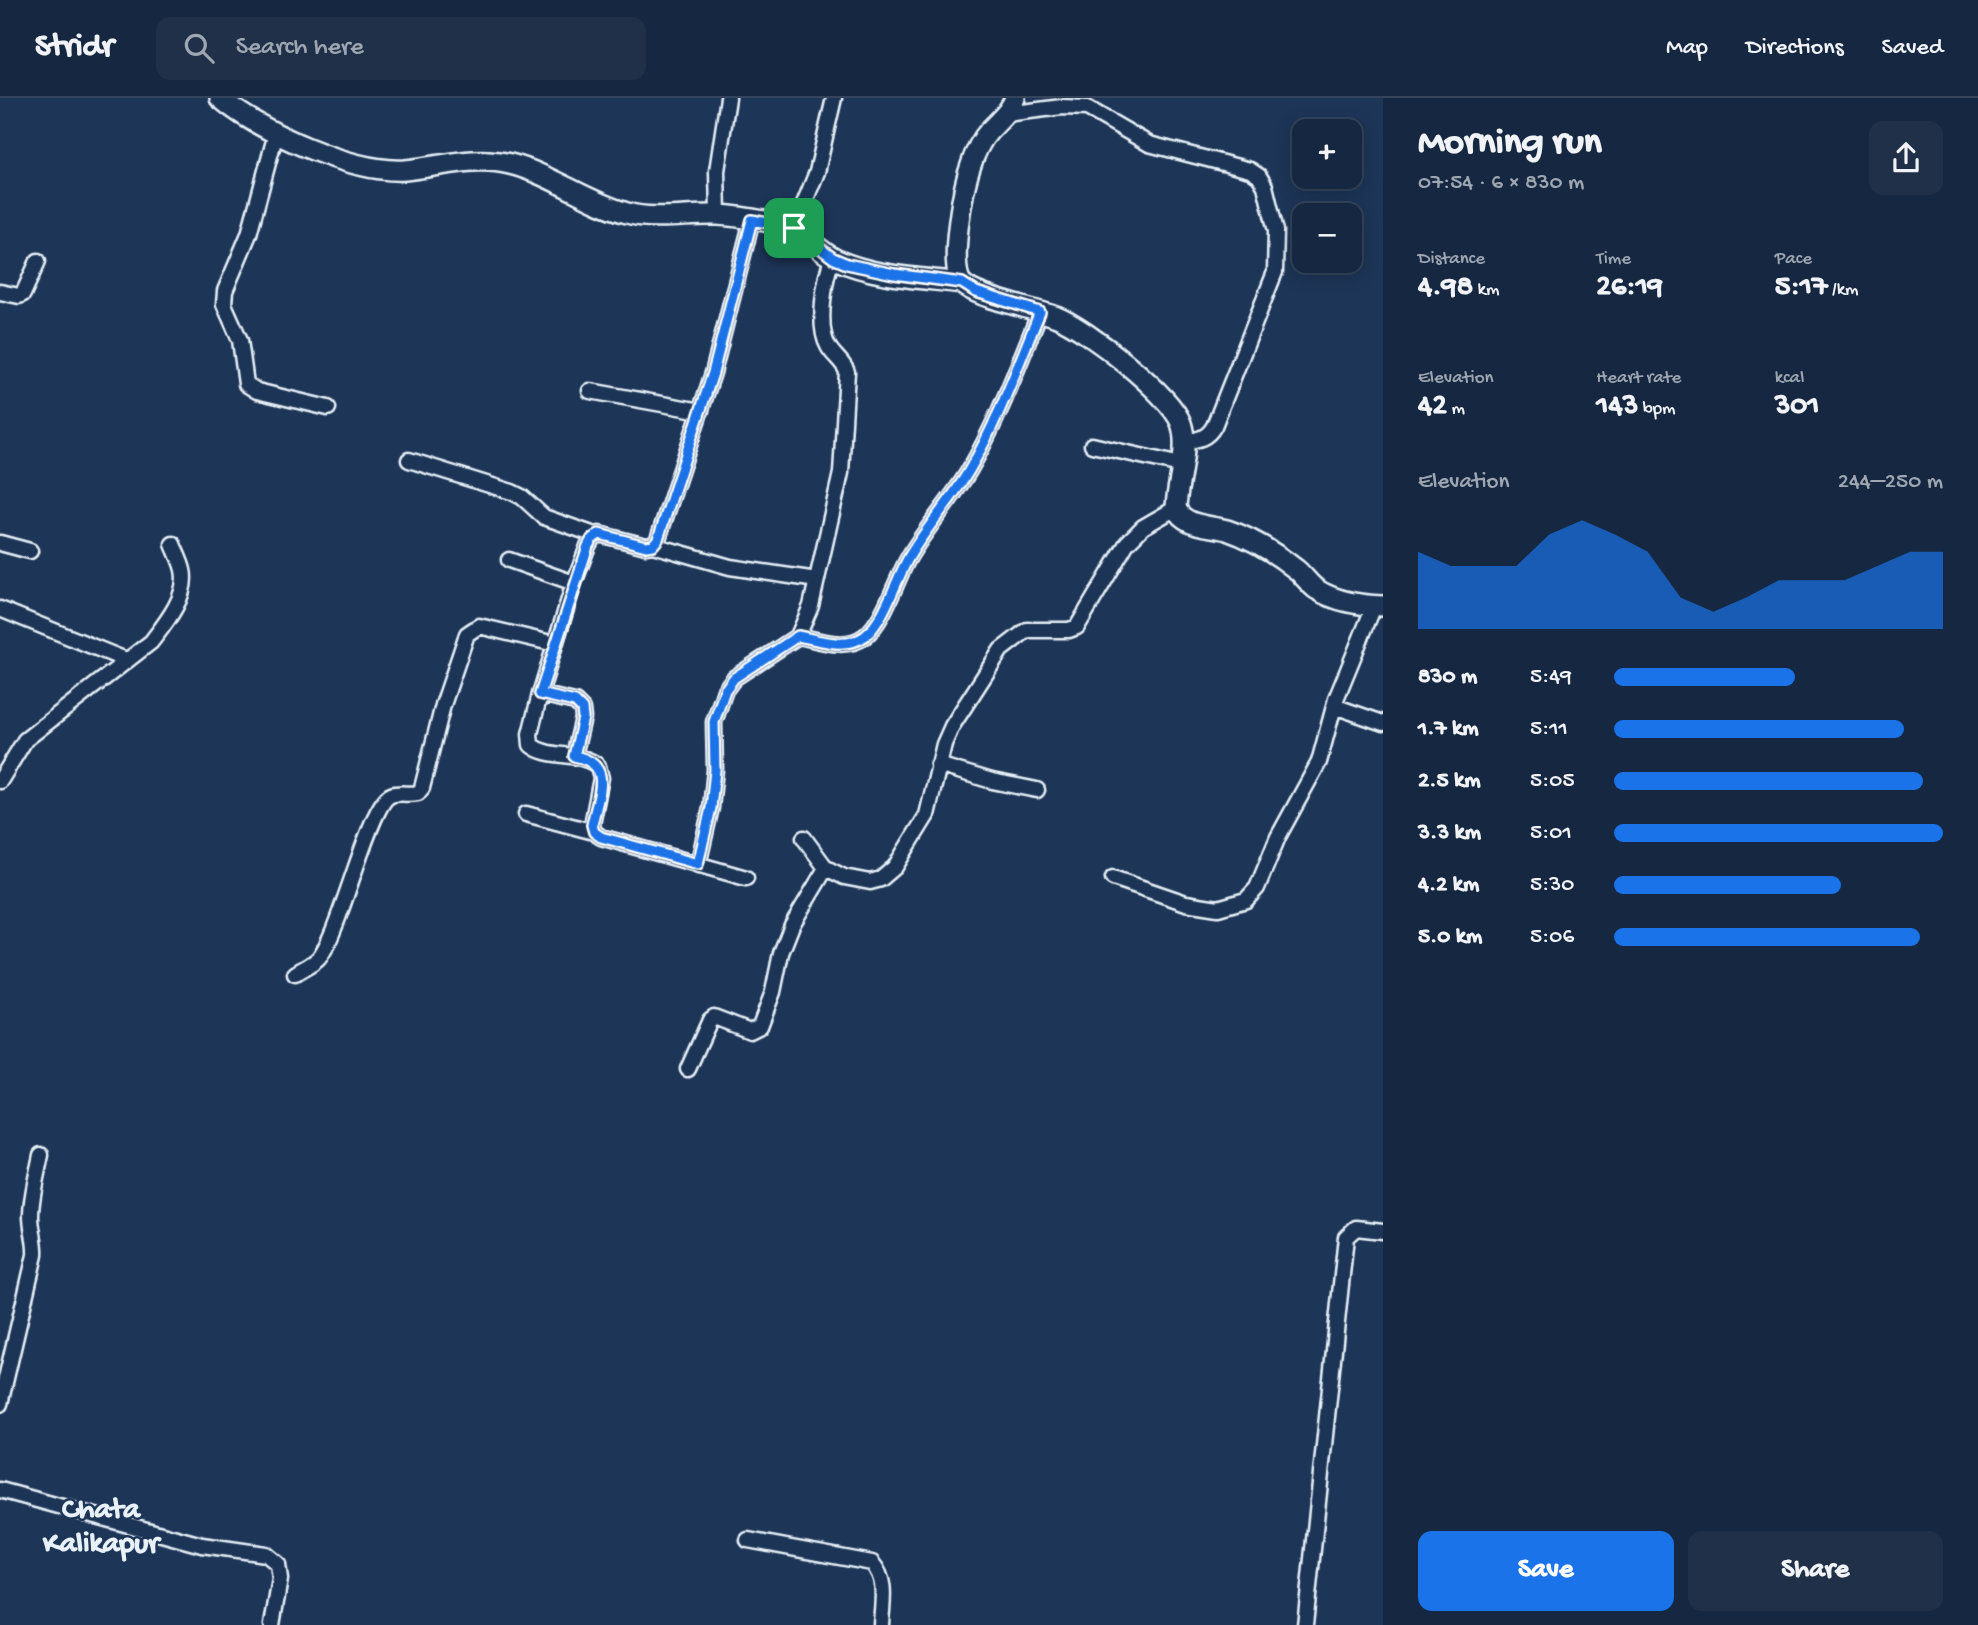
<!DOCTYPE html>
<html lang="en">
<head>
<meta charset="utf-8">
<style>
  body { margin:0; font-family:"Gochi Hand",sans-serif; background:#1f3048; color:#f1f3f6; height:100vh; display:flex; flex-direction:column; font-size:26px; white-space:nowrap }
  * { box-sizing:border-box; margin:0 }
  p { font-size:23px; color:#9ea6b1 }
  .icon { flex:none; width:38px; height:38px; fill:none; stroke:currentColor; stroke-width:2; stroke-linecap:round; stroke-linejoin:round }
  .map { position:relative; flex:1; overflow:hidden }
  .panel { display:flex; flex-direction:column; background:#162841; width:595px }
  .panel>* { flex:none }
  .tools { position:absolute; left:1292px; top:21px; display:grid; gap:14px }
  .tools a { display:grid; place-items:center; width:70px; height:70px; border-radius:14px; background:#162841; box-shadow:0 4px 18px #0003,0 0 0 2px #35445a; font-size:35px }
  .pin { position:absolute; display:grid; place-items:center; width:60px; height:60px; color:#fff; margin:-30px; border-radius:14px; box-shadow:0 4px 10px #0006 }
  .round { display:grid; place-items:center; flex:none; width:74px; height:74px; border-radius:14px; background:#1f3048 }
  .headline { display:flex; align-items:center; justify-content:space-between; height:119px; padding:0 35px }
  h1 { font-size:38px; font-weight:800; line-height:52px }
  .figures { display:grid; grid-template-columns:repeat(3,1fr); gap:10px; height:119px; padding:7px 35px }
  .figures div { display:grid; align-content:center }
  .figures b { font-size:30px; font-weight:800 }
  .figures small { font-size:19px; font-weight:400 }
  .figures p { font-size:19px }
  .chart { height:196px; padding:14px 35px }
  .chart p { display:flex; justify-content:space-between }
  .chart svg { width:100%; height:126px; margin-top:7px; fill:#1a73e8; opacity:.7 }
  .cta { display:flex; gap:14px; margin-top:auto; padding:14px 35px }
  .cta a { flex:1; height:80px; border-radius:14px; background:#1a73e8; color:#fff; font-size:28px; font-weight:800; line-height:80px; text-align:center }
  .cta a+a { background:#1f3048; color:#f1f3f6 }
  ul { padding:0 35px; list-style:none; font-size:23px }
  li { display:grid; grid-template-columns:112px 84px 1fr; align-items:center; height:52px }
  li i { height:18px; border-radius:9px; background:#1a73e8 }
  header { display:flex; align-items:center; gap:42px; box-sizing:border-box; height:98px; padding:0 35px; background:#162841; border-bottom:2px solid #35445a }
  header strong { font-size:33px }
  nav { display:flex; gap:38px; margin-inline-start:auto; font-size:24px }
  .search { width:490px; height:63px; background:#1f3048; display:flex; align-items:center; gap:18px; box-sizing:border-box; padding:0 24px; border-radius:14px; color:#9ea6b1; font-size:26px }
  main { display:flex; flex:1; min-height:0 }
  .map>svg:first-child { display:block }
  .lines { fill:none; stroke-linecap:round; stroke-linejoin:round }
  .minor-casing { stroke:#e8f1f8; stroke-width:19 }
  .tertiary-casing { stroke:#e8f1f8; stroke-width:24 }
  .minor { stroke:#1d3557; stroke-width:14 }
  .tertiary { stroke:#1d3557; stroke-width:19 }
  .route-casing { stroke:#fff; stroke-width:14 }
  .route { stroke:#1a73e8; stroke-width:9 }
  .labels { text-anchor:middle; stroke-width:5; stroke-linejoin:round; paint-order:stroke }
  .district-label { font-size:30px; font-weight:bold; fill:#e8f1f8; stroke:#1d3557 }
</style>
</head>
<body>
<header>
<strong>Stridr</strong>
<div class="search"><svg class="icon" aria-label="search" viewBox="0 0 24 24"><circle cx="10" cy="10" r="6"/><path d="M15 15l6 6"/></svg>Search here</div>
<nav><a>Map</a><a>Directions</a><a>Saved</a></nav>
</header>
<main>
<div class="map">
<svg width="1383" height="1527" viewBox="0 0 1383 1527">
  <rect width="100%" height="100%" fill="#1d3557"/>
  <filter id="ink" filterUnits="userSpaceOnUse"><feTurbulence type="fractalNoise" baseFrequency=".0143" numOctaves="2"/><feDisplacementMap in="SourceGraphic" scale="14" xChannelSelector="R" yChannelSelector="G"/><feConvolveMatrix kernelMatrix="1 2 1 2 8 2 1 2 1" color-interpolation-filters="sRGB"/></filter>
  <g filter="url(#ink)">
    <g class="lines">
      <!-- minor casing -->
      <g class="minor-casing">
        <path id="minor" d="M1006,16l56,-7 25,1 62,36 101,26 9,6 6,10 11,45 -1,41 -61,154c-7,13 -17,14 -31,16
          M276,35l-27,101 -24,57 -1,13 16,36 6,44 11,7 71,17
          M718,117l-1,-44 11,-73
          M794,130l23,-56 17,-74
          M0,194l19,4 4,-2 15,-33
          M590,293l111,20
          M1092,347l89,20
          M409,362l103,32 10,5 22,20 51,18
          M0,445l30,8
          M653,447l77,22 87,13
          M509,462l65,23
          M0,511l126,51
          M798,538c21,4 48,15 67,0 20,-16 31,-57 44,-79 18,-31 43,-57 61,-88 29,-50 48,-104 70,-157
          M540,596l35,8 7,7 1,9 -9,38
          M1334,608l49,17
          M938,667l54,16 45,9
          M0,683l25,-41 126,-98c14,-18 38,-47 32,-72 -2,-9 -7,-18 -10,-26
          M526,716l68,18
          M804,740l22,30 18,9 26,5 11,-3 14,-12 32,-52 17,-71 8,-18 49,-76 26,-20h42l8,-3 50,-84 16,-16 33,-19
          M698,767l13,-57 4,-38 -1,-48 11,-32 9,-12 64,-42 13,-30 30,-133 6,-101c-4,-11 -14,-16 -19,-26 -11,-19 -4,-69 5,-88
          M746,780l-145,-41 -7,-5 -2,-7 9,-47 -3,-12c-20,-16 -49,-6 -67,-21l-1,-11 10,-40 34,-111 14,-37 4,-7 7,-5 47,12 7,-1 5,-6 55,-166 39,-153
          M1113,780l73,25 32,5 28,-8 11,-12 21,-51 41,-75 17,-63 38,-93
          M295,876c7,-5 17,-9 23,-15 22,-24 51,-156 73,-164 8,-3 18,0 27,-2l4,-5 21,-83 24,-71 12,-8 76,18
          M688,971l22,-49 4,-3 36,14 10,-5 13,-34 8,-39 11,-28 34,-57
          M0,1306l35,-149c1,-14 -4,-25 -4,-39 0,-20 6,-41 10,-61
          M0,1392l202,55 64,9 12,10 2,15 -8,46
          M748,1442l124,23c16,18 10,39 9,62
          M1305,1527l41,-388 10,-9 27,3"/>
      </g>
      <!-- tertiary casing -->
      <g class="tertiary-casing">
        <path id="tertiary" d="M220,0c40,34 132,75 185,72 35,-3 69,-15 105,-6 41,10 76,38 117,49 29,8 60,1 90,2 20,1 43,5 63,9 24,5 36,27 57,36 38,17 84,18 125,23
          M1015,0c-5,14 -16,22 -26,33 -9,10 -15,24 -19,37 -7,21 -22,99 -8,115 13,15 75,26 95,34 30,12 113,77 124,106 9,26 -4,58 -5,85 8,19 34,17 51,22 24,8 51,25 70,40 7,6 12,14 19,19 20,13 44,16 67,17"/>
      </g>
      <!-- minor -->
      <use href="#minor" class="minor"/>
      <!-- tertiary -->
      <use href="#tertiary" class="tertiary"/>
    </g>
  </g>
  <g class="lines" filter="url(#ink)">
    <!-- route casing -->
    <g class="route-casing">
      <path id="route" d="M752,122l42,8 39,30 14,6 47,10 68,9 14,9 64,20c-22,53 -41,107 -70,157 -18,31 -43,57 -61,88 -13,22 -24,63 -44,79 -19,14 -46,4 -67,0l-64,42 -9,12 -11,32 1,48 -4,38 -13,56 -97,-27 -7,-5 -2,-7c6,-31 23,-61 -18,-69l9,-38 -1,-9 -7,-7 -35,-8 48,-148 4,-7 7,-5 47,12 7,-1 5,-6 55,-166z"/>
    </g>
    <!-- route -->
    <use href="#route" class="route"/>
  </g>
  <g class="labels">
    <!-- district labels -->
    <g class="district-label">
      <text x="101" y="1419">Chata<tspan x="101" dy="34">Kalikapur</tspan></text>
    </g>
  </g>
</svg>
<div class="tools">
<a>+</a>
<a>−</a>
</div>
<div class="pin" style="left:794px;top:130px;background:#1e9e55"><svg class="icon" aria-label="arrive" viewBox="0 0 24 24"><path d="M6 21V4h12l-3 4 3 4H6"/></svg></div>
</div>
<section class="panel">
<div class="headline"><div><h1>Morning run</h1><p>07:54 · 6 × 830 m</p></div><a class="round"><svg class="icon" aria-label="share" viewBox="0 0 24 24"><path d="M12 15V3M7 8l5-5 5 5M5 13v7h14v-7"/></svg></a></div>
<div class="figures">
<div><p>Distance</p><b>4.98<small> km</small></b></div>
<div><p>Time</p><b>26:19</b></div>
<div><p>Pace</p><b>5:17<small> /km</small></b></div>
</div>
<div class="figures">
<div><p>Elevation</p><b>42<small> m</small></b></div>
<div><p>Heart rate</p><b>143<small> bpm</small></b></div>
<div><p>kcal</p><b>301</b></div>
</div>
<div class="chart"><p><span>Elevation</span>244–250 m</p>
<svg viewBox="0 0 160 44" preserveAspectRatio="none"><path d="M0 44V17L10 22L20 22L30 22L40 11L50 6L60 11L70 17L80 33L90 38L100 33L110 27L120 27L130 27L140 22L150 17L160 17V44z"/></svg>
</div>
<ul>
<li><b>830 m</b>5:49<i style="width:55%"></i></li>
<li><b>1.7 km</b>5:11<i style="width:88%"></i></li>
<li><b>2.5 km</b>5:05<i style="width:94%"></i></li>
<li><b>3.3 km</b>5:01<i style="width:100%"></i></li>
<li><b>4.2 km</b>5:30<i style="width:69%"></i></li>
<li><b>5.0 km</b>5:06<i style="width:93%"></i></li>
</ul>
<div class="cta"><a>Save</a><a>Share</a></div>
</section>
</main>
</body>
</html>
